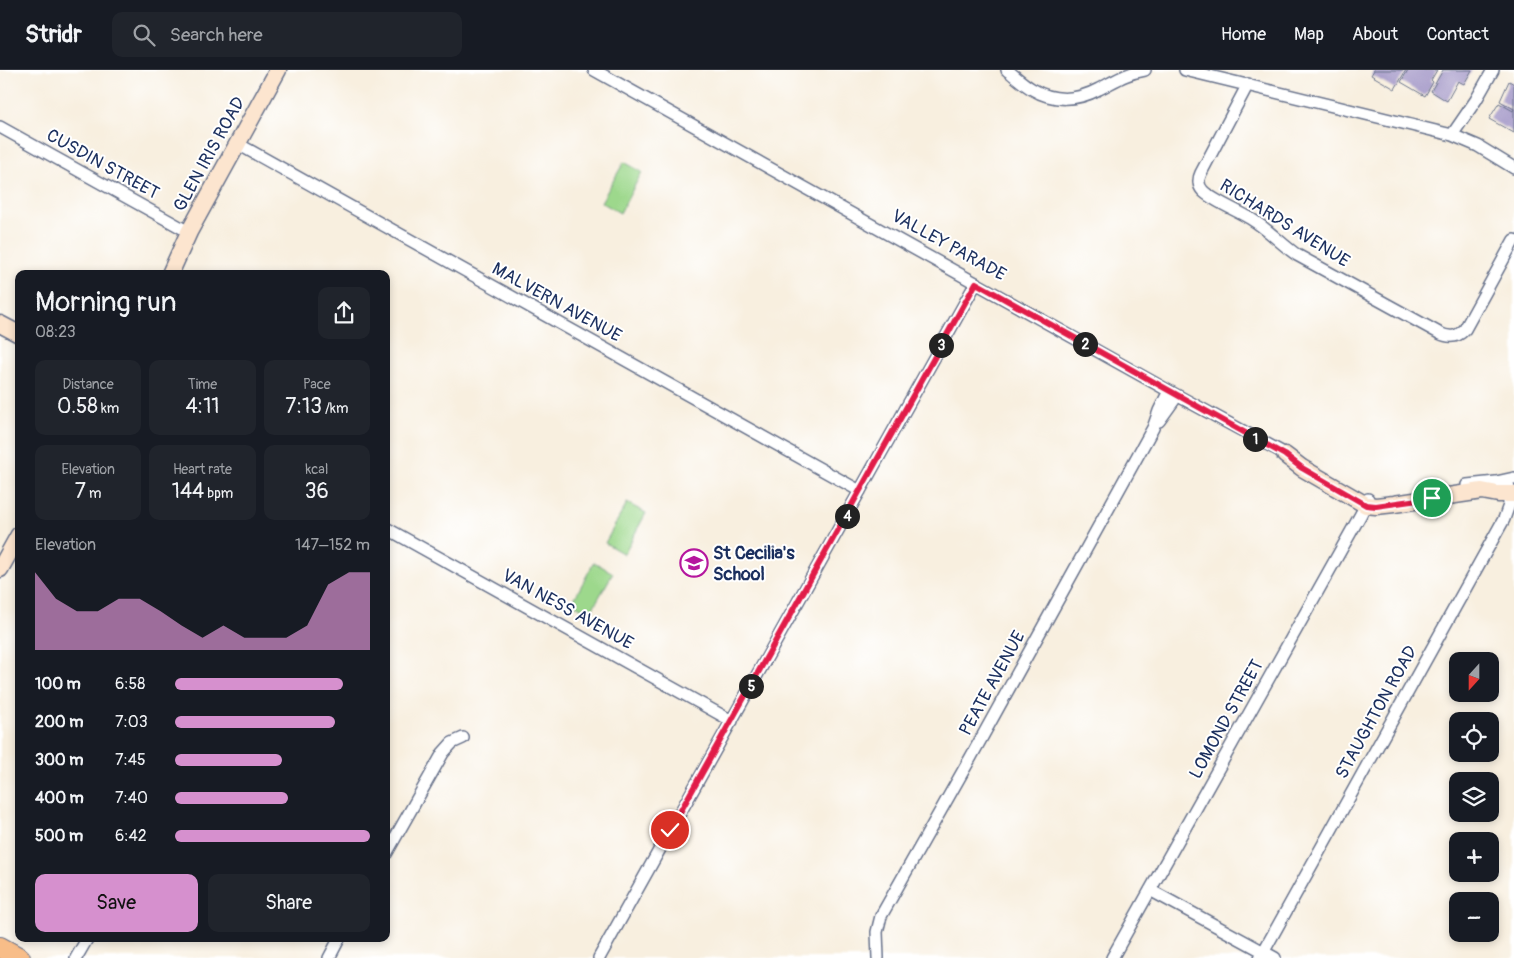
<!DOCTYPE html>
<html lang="en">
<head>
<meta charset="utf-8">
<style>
  body { margin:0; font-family:Pangolin,sans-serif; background:#20242c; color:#f1f3f6; height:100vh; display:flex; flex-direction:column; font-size:19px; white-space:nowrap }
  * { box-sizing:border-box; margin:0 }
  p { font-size:16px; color:#9ea1a6 }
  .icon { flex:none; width:28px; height:28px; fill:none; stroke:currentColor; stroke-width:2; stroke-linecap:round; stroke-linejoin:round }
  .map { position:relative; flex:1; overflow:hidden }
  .drawer { position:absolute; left:15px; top:200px; width:375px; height:672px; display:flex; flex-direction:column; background:#171b24; border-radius:10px; box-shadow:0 2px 8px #0003 }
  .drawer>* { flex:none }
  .needle { width:32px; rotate:201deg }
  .controls { position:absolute; left:1449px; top:582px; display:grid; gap:10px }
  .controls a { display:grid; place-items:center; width:50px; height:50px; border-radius:10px; background:#171b24; box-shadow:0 2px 8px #0003; font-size:25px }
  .pin { position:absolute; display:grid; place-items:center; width:42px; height:42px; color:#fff; margin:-21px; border:2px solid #fff; border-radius:50%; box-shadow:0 1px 5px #0007 }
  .km { position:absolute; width:25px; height:25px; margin:-12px; border-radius:50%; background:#222; color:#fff; font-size:14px; line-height:25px; text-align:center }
  .round { display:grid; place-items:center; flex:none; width:52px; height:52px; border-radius:10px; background:#20242c }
  .headline { display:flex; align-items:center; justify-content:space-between; height:85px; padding:0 20px }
  h1 { font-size:28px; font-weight:600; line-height:38px }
  .metrics { display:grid; grid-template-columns:repeat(3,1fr); gap:8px; height:85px; padding:5px 20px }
  .metrics div { display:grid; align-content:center; border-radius:10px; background:#20242c; text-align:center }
  .metrics b { font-size:21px; font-weight:600 }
  .metrics small { font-size:14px; font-weight:400 }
  .metrics p { font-size:14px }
  .chart { height:140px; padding:10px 20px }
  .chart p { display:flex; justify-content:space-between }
  .chart svg { width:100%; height:90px; margin-top:5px; fill:#d690ce; opacity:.7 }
  .primary-button { display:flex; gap:10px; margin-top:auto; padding:10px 20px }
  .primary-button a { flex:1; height:58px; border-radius:10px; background:#d690ce; color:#111; font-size:20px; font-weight:600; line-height:58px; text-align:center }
  .primary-button a+a { background:#20242c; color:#f1f3f6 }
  ul { padding:0 20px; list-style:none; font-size:16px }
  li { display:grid; grid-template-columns:80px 60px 1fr; align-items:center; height:38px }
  li i { height:12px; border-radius:6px; background:#d690ce }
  header { display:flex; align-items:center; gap:30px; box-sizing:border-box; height:70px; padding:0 25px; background:#171b24; border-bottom:1px solid #363941 }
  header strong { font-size:24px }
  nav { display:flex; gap:28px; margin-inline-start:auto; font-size:18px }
  .search { width:350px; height:45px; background:#20242c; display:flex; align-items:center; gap:12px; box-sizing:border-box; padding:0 18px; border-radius:10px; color:#9ea1a6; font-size:19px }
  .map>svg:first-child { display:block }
  .pitch { fill:#9dd88c; stroke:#5c8475 }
  .building { fill:#a89dca }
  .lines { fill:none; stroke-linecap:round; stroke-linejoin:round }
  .street-casing { stroke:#68728b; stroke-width:14 }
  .secondary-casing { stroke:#68728b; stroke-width:19 }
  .highway-casing { stroke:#68728b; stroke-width:22 }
  .street { stroke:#fff; stroke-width:11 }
  .secondary { stroke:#fce5cf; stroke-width:16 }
  .highway { stroke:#f8bd88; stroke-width:20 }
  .route-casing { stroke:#fff; stroke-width:10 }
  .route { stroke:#e11d48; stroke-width:6 }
  .labels { text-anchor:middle; stroke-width:4; stroke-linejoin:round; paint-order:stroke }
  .street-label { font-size:18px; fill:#1b2f5e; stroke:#fff }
  .poi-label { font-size:18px; font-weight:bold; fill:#1b2f5e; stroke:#fff; text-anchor:start }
</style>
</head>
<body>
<header>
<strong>Stridr</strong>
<div class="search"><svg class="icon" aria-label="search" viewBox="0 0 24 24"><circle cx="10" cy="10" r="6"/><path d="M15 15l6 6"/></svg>Search here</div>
<nav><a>Home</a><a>Map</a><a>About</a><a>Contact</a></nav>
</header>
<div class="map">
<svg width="1514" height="888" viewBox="0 0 1514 888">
  <rect width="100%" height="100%" fill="#fff"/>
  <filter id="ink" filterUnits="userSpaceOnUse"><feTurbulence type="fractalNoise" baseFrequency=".02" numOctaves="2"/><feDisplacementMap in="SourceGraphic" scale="10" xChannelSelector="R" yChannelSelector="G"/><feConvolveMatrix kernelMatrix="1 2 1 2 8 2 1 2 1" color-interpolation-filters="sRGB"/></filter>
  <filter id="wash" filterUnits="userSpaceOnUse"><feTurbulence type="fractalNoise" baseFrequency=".0096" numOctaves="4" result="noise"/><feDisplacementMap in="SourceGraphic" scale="20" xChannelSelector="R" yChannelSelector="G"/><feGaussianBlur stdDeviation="1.12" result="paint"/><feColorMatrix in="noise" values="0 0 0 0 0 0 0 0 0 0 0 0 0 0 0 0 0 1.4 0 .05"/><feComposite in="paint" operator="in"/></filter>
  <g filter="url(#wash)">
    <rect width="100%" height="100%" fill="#f8efdf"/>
    <!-- pitch -->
    <path class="pitch" d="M624,92l18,10 -22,41 -19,-11z
      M627,433l19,10 -22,41 -19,-11z
      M594,492l19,11 -23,40 -18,-10z"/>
    <g id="blocks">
      <!-- building -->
      <path class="building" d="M1374,0h32l-11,19 -24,-14z
        M1408,0h29l-6,10 2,2 -8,14 -24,-14z
        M1443,0h29l-8,14 -6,-3 -11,20 -16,-10z
        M1509,11l5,3v25l-14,-8z
        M1499,33l14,8 1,-2v24l-25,-14z"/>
    </g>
  </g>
  <g filter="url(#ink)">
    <use href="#blocks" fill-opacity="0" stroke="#68728b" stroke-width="1"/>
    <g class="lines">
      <!-- street casing -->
      <g class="street-casing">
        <path id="street" d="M594,0l575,321 122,66
          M1007,0c8,6 16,14 25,19 21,13 45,12 67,0 16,-8 27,-16 46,-19
          M1185,0l267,65 26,11 36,22
          M1248,14l-47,89c-3,6 -3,13 2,18 10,10 36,20 48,28 17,10 30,25 46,36l142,78c10,5 18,5 26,-4l49,-89
          M0,57l189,105
          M1452,65l24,-35 17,-30
          M238,74l622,347
          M1159,351l18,-25
          M1467,415l29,-3 18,-4
          M386,458l346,193
          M386,784l57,-101 9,-10 11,-5
          M1150,820l125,68
          M76,888l11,-19
          M329,888l10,-19
          M599,888l377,-675
          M878,888l-1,-26 4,-16 90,-159 182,-329 6,-17 10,-20
          M1112,888l249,-444 7,-15
          M1260,888l244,-439 5,-14v-18"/>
      </g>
      <!-- secondary casing -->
      <g class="secondary-casing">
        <path id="secondary" d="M170,204l19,-42 89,-162
          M0,254l19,10
          M1285,385l17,13 64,37 10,1 18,-2 88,-13 16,3h16
          M0,499l19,-34"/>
      </g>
      <!-- highway casing -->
      <g class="highway-casing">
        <path id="highway" d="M0,877l20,11"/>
      </g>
      <!-- street -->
      <use href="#street" class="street"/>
      <!-- secondary -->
      <use href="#secondary" class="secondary"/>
      <!-- highway -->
      <use href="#highway" class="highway"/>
    </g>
  </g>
  <g class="lines" filter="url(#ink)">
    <!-- route casing -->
    <g class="route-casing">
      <path id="route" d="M670,760l306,-547 309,172 17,13 64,37 10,1 56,-8"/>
    </g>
    <!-- route -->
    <use href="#route" class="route"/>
  </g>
  <!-- icons -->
  <defs>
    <g id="school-ring" transform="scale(1.4375)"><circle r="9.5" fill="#fff" stroke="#b5179e" stroke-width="1.5"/><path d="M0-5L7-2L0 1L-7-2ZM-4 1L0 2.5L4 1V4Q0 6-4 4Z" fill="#b5179e"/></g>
  </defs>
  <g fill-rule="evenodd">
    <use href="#school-ring" x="694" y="493"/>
  </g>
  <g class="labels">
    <!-- street labels -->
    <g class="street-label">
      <text transform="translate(209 84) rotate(-61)" y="6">GLEN IRIS ROAD</text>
      <text transform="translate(103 94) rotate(29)" y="6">CUSDIN STREET</text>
      <text transform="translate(1285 153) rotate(32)" y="6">RICHARDS AVENUE</text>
      <text transform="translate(949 175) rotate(29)" y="6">VALLEY PARADE</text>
      <text transform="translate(557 232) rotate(29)" y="6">MALVERN AVENUE</text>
      <text transform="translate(568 539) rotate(29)" y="6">VAN NESS AVENUE</text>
      <text transform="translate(992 613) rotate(-61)" y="6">PEATE AVENUE</text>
      <text transform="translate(1376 642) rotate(-61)" y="6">STAUGHTON ROAD</text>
      <text transform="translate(1226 649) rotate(-61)" y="6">LOMOND STREET</text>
    </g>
    <!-- poi labels -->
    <g class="poi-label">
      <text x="713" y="489">St Cecilia's<tspan x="713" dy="21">School</tspan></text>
    </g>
  </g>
</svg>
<div class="controls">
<a><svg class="needle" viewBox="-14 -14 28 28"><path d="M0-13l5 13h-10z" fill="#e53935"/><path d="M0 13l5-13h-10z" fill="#9ea1a6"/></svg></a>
<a><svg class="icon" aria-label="locate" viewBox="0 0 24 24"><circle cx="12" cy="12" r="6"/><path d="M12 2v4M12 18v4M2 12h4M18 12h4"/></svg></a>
<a><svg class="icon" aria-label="layers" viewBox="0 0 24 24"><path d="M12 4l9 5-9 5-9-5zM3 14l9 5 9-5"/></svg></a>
<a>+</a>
<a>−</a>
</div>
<div class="pin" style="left:1432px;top:428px;background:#1e9e55"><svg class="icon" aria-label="arrive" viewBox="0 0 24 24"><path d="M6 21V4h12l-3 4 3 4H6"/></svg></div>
<div class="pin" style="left:670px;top:760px;background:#d93025"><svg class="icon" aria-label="check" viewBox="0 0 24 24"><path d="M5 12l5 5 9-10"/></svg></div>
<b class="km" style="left:1255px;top:369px">1</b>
<b class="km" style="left:1085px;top:274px">2</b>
<b class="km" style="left:941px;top:275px">3</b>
<b class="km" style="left:847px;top:446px">4</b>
<b class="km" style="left:751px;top:616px">5</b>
<section class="drawer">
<div class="headline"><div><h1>Morning run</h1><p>08:23</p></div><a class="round"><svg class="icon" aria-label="share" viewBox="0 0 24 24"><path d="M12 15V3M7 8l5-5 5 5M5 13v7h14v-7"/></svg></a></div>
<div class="metrics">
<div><p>Distance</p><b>0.58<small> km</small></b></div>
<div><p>Time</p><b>4:11</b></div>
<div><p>Pace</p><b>7:13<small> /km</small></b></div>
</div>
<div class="metrics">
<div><p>Elevation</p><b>7<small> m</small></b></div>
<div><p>Heart rate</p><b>144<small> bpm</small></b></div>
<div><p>kcal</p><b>36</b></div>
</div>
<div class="chart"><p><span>Elevation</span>147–152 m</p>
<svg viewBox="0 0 160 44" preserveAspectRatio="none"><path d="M0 44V6L10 19L20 25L30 25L40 19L50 19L60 25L70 32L80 38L90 32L100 38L110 38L120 38L130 32L140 12L150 6L160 6V44z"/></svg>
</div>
<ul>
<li><b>100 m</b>6:58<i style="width:86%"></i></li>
<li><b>200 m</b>7:03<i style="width:82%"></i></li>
<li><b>300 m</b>7:45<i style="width:55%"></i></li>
<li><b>400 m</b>7:40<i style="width:58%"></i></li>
<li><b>500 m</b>6:42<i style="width:100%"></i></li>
</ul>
<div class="primary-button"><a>Save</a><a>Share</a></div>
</section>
</div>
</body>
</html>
